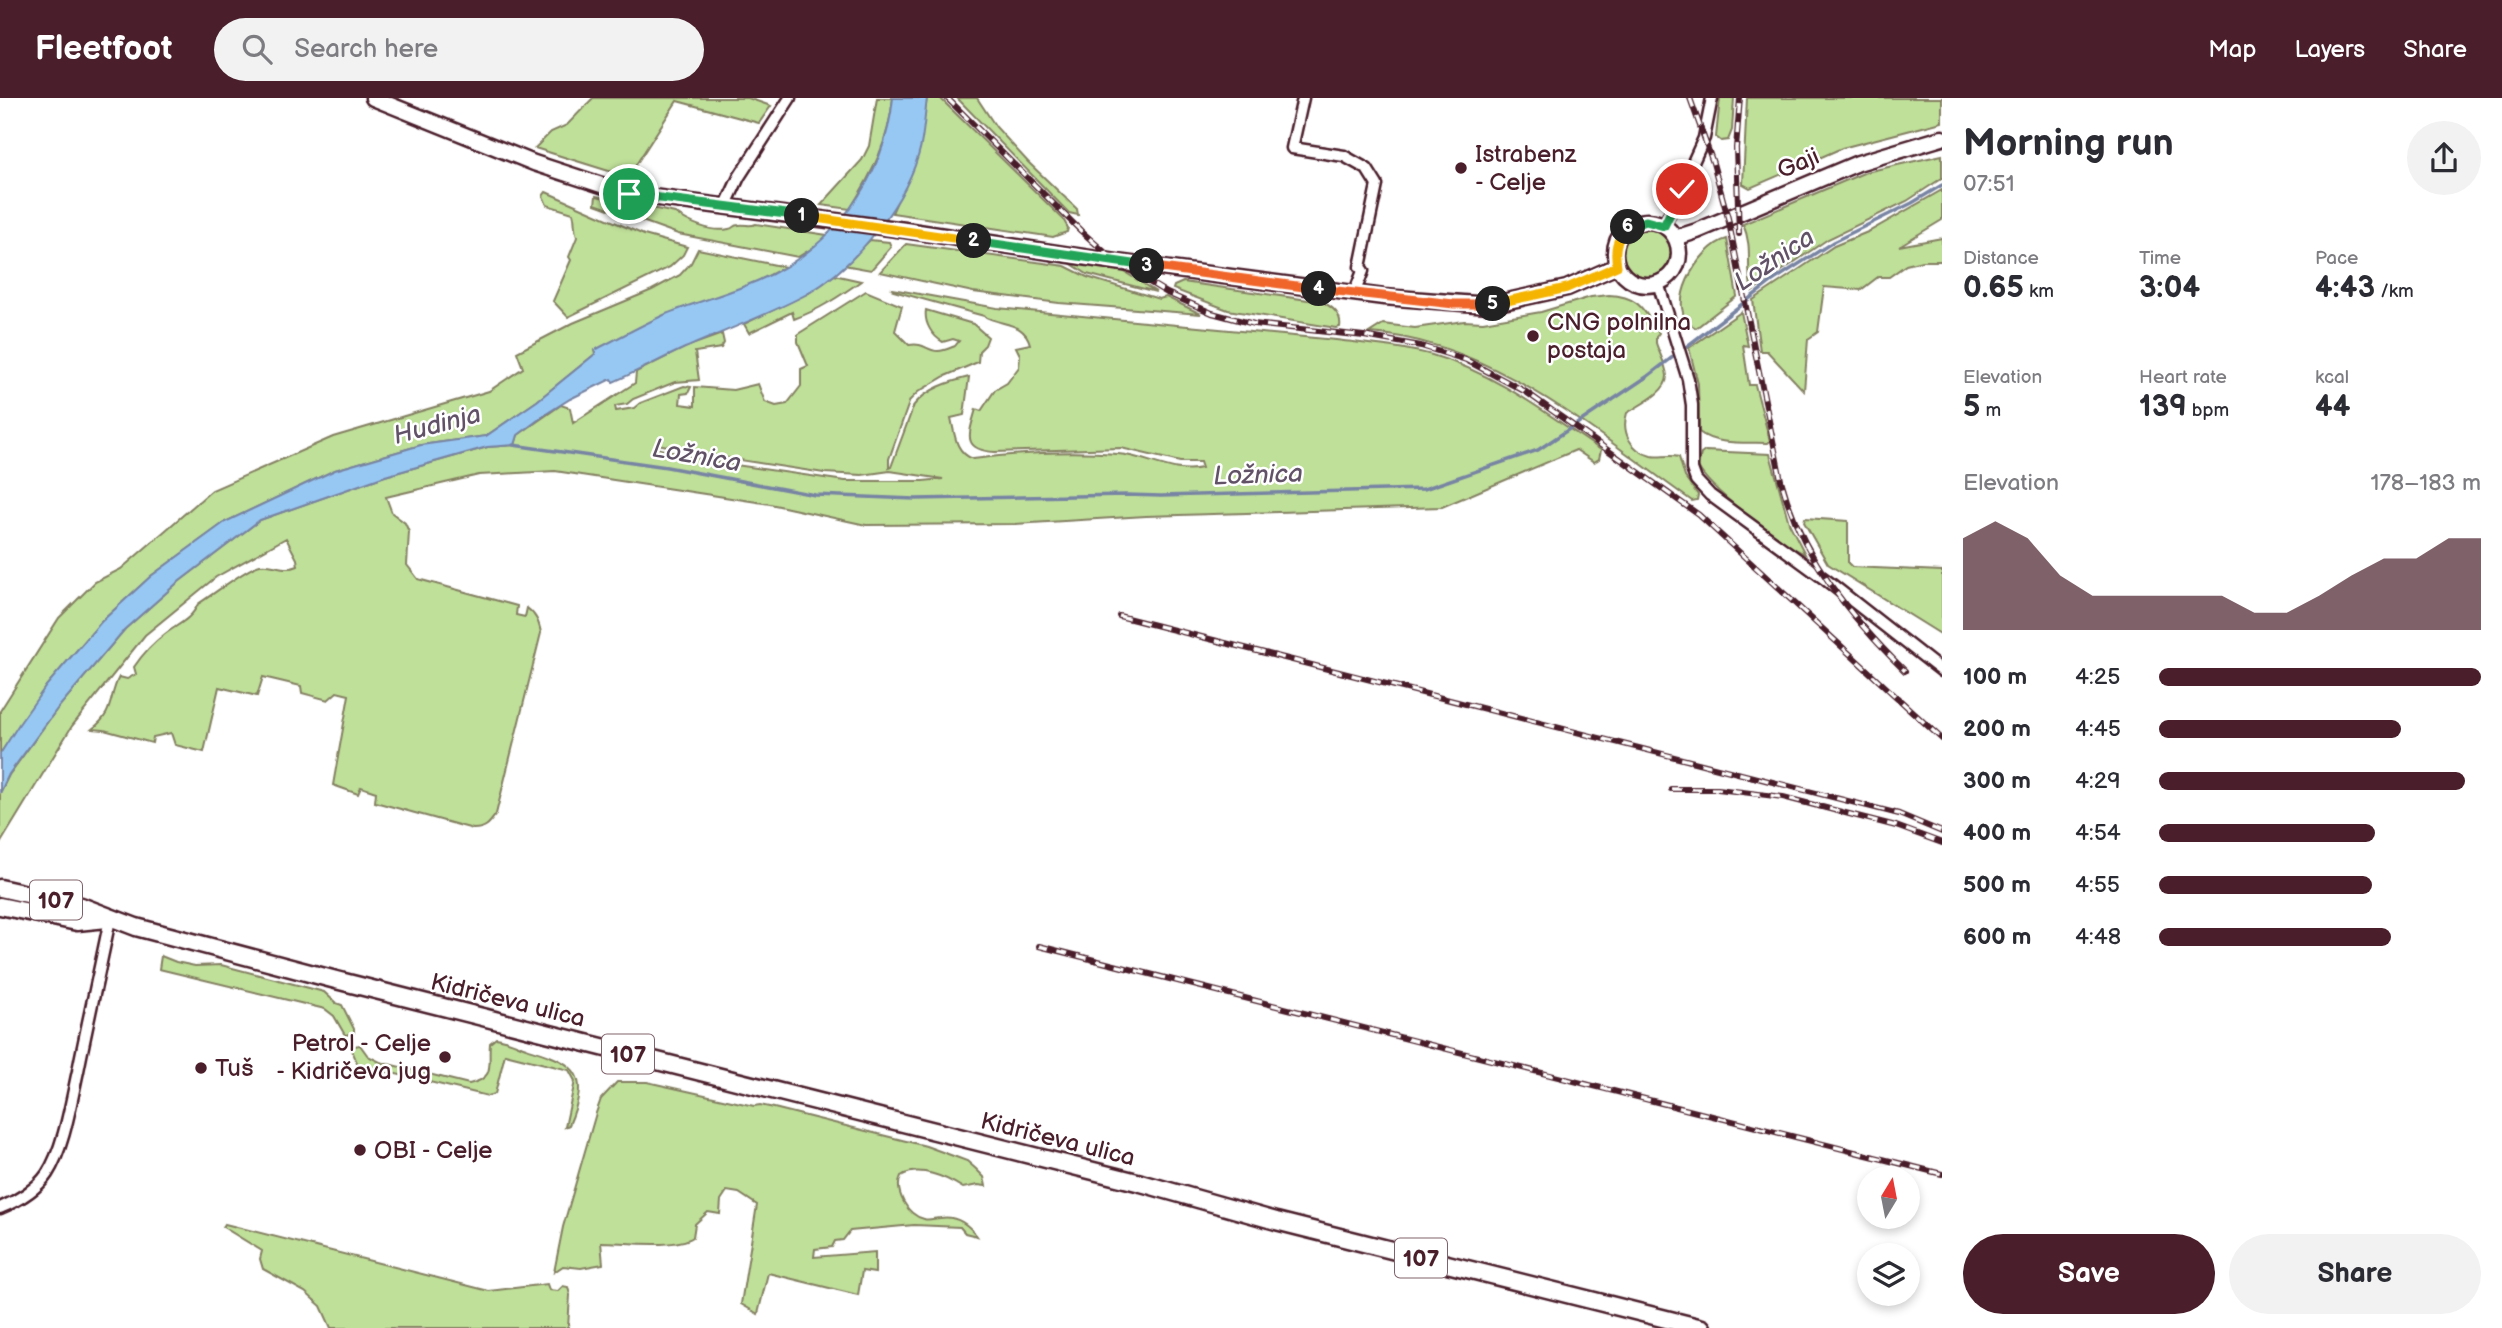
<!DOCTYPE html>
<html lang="en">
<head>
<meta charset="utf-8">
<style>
  body { margin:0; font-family:"Balsamiq Sans",sans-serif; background:#f2f2f3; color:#2b2b33; height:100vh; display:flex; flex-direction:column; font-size:26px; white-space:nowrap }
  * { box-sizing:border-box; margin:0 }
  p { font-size:23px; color:#7c7c81 }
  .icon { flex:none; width:38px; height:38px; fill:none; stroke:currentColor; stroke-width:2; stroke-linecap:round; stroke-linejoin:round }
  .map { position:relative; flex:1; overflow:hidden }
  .sheet { display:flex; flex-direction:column; background:#fff; width:560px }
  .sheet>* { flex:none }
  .needle { width:46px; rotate:10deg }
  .controls { position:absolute; left:1857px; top:1068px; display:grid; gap:14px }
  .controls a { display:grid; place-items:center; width:63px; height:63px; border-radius:50%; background:#fff; box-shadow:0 4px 10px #0003; font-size:35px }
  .pin { position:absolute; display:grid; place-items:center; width:60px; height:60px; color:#fff; margin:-30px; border:4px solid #fff; border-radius:50%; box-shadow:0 2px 7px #0007 }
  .km { position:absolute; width:35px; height:35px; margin:-18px; border-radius:50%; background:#222; color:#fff; font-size:19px; line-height:35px; text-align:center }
  .round { display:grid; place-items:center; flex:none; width:74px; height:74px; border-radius:37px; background:#f2f2f3 }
  .overview { display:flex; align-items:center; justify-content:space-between; height:119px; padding:0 21px }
  h1 { font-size:38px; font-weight:700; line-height:52px }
  .stats { display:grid; grid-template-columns:repeat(3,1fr); gap:10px; height:119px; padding:7px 21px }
  .stats div { display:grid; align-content:center }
  .stats b { font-size:30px; font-weight:700 }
  .stats small { font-size:19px; font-weight:400 }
  .stats p { font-size:19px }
  .chart { height:196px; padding:14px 21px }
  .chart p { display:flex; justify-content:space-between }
  .chart svg { width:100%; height:126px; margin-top:7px; fill:#4a1f2b; opacity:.7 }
  .primary-button { display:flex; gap:14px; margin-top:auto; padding:14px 21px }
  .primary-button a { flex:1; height:80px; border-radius:42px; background:#4a1f2b; color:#fff; font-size:28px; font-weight:700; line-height:80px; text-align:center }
  .primary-button a+a { background:#f2f2f3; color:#2b2b33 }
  ul { padding:0 21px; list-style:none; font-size:23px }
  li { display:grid; grid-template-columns:112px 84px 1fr; align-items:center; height:52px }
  li i { height:18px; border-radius:9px; background:#4a1f2b }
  header { display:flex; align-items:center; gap:42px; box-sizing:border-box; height:98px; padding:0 35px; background:#4a1f2b; color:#fff }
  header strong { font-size:33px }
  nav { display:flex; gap:38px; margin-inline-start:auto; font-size:24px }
  .search { width:490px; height:63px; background:#f2f2f3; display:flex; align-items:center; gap:18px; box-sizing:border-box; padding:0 24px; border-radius:38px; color:#7c7c81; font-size:26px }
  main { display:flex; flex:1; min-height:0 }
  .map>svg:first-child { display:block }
  .green { fill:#bfe099; stroke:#848062; stroke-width:2; fill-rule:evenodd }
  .water { fill:#97c8f3; stroke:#7884a3; stroke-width:2 }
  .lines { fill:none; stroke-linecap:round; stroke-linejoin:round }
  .stream { stroke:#7884a3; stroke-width:3.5 }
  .street-casing { stroke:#4a1f2b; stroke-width:15 }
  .secondary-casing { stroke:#4a1f2b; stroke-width:19 }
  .primary-casing { stroke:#4a1f2b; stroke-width:21 }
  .street { stroke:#fff; stroke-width:10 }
  .secondary { stroke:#fff; stroke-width:14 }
  .primary { stroke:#fff; stroke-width:16 }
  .rail-casing { stroke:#4a1f2b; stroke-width:6 }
  .rail { stroke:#fff; stroke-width:3.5; stroke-dasharray:10; stroke-linecap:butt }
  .split-1-casing { stroke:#fff; stroke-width:14 }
  .split-2-casing { stroke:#fff; stroke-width:14 }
  .split-3-casing { stroke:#fff; stroke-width:14 }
  .split-4-casing { stroke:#fff; stroke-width:14 }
  .split-5-casing { stroke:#fff; stroke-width:14 }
  .split-6-casing { stroke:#fff; stroke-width:14 }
  .split-7-casing { stroke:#fff; stroke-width:14 }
  .split-1 { stroke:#22a559; stroke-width:9 }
  .split-2 { stroke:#f5b400; stroke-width:9 }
  .split-3 { stroke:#22a559; stroke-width:9 }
  .split-4 { stroke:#f0652b; stroke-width:9 }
  .split-5 { stroke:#f0652b; stroke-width:9 }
  .split-6 { stroke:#f5b400; stroke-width:9 }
  .split-7 { stroke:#22a559; stroke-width:9 }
  .poi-dot { fill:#4a1f2b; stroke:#fff; stroke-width:2.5 }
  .labels { text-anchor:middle; stroke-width:5; stroke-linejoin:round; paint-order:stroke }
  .shield { fill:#fff; stroke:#80626b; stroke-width:2 }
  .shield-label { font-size:23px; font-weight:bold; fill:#4a1f2b }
  .poi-label { font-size:24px; fill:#4a1f2b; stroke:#fff; text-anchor:start }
  .street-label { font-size:24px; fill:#4a1f2b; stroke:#fff }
  .water-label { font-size:26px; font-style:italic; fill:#615267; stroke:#fff }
</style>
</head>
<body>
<header>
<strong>Fleetfoot</strong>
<div class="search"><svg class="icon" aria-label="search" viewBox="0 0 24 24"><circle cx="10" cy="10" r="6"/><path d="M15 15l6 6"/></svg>Search here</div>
<nav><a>Map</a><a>Layers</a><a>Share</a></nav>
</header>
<main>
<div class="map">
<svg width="1942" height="1230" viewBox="0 0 1942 1230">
  <rect width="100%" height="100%" fill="#fff"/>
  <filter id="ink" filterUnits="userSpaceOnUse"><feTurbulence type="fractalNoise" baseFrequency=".0143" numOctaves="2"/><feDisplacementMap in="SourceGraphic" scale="14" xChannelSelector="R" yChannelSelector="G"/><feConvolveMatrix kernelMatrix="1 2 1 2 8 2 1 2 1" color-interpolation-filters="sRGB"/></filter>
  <g filter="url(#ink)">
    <!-- green -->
    <path class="green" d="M593,0h155l23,8 -12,17 -82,-22 -49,76 -93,-29 16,-16 16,-7z
      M877,0h16c-5,44 -19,73 -43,111l-29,-4 41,-45 7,-14z
      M927,0h13l123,121 5,9 -1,4 -14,5 -161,-24 28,-66z
      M957,0h20l19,29 32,35 49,47 1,6 -9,-2z
      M1720,0h14l-2,32 -4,10 -7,1 -5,-4z
      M1747,0h195v24l-100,26 -92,40 -7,-4z
      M1942,57v23l-35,23 -79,38 -76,52c-7,-26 2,-41 -9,-67l123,-52z
      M1942,92v30l-43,26 43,-8v23h-20l-16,4 -17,12h-11l-17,13 -37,-3 -6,45 -10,7 -4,52 -37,-40h-7l-7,-51 81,-54 36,-15z
      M546,94l98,43 43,12 -4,8 -13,12 -102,50 -15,-16 18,-41 -2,-3 8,-20c-4,-10 -1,-15 -4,-24l-26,-8 -4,-9z
      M596,98l79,17c13,9 35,20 54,16 6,-1 3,-4 10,-4 8,-1 10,2 17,-1l71,11 -8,9 -21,13 -120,-23 -83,-30z
      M1623 155a24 24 0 1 1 48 0a24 24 0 1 1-48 0Z
      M1727,141l10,57 -41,32c-35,-17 2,-82 31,-89z
      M870,142l19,2 2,5 -20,23 -27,-5z
      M906,146l159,22 22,11 72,22 7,-2 35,17 -142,-11 -86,-11 -93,-20z
      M698,151l87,18 -27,14 -164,70 1,3 -58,47 -51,35 -65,9 -86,25 -110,52 -74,54 -50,46 -55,64 -46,68v-43l59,-93 36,-36 26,-13 91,-79 121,-53 156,-46 34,-23 -6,-16 56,-29 79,-33 28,-15 11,-12z
      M1070,165l53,8 33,21 -69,-18z
      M834,177l27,6c-21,15 -42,29 -67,38l-2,-7 -43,21 -5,-9 65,-31z
      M1183,184l139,20c11,5 20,12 18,25l-4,1 -108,-18 -55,-21 1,-3z
      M892,191l105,19 339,32c31,4 65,6 96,15 63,18 115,59 169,95l-2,9 -5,3 -18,-12 -134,57 -296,9 -131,8 -149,1 -96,-21 -215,-33 -76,4 -93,22 6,16 13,10 4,9 -2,33 11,14 99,27 -1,9 9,2 2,-9c9,7 12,14 14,25l-45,181c-7,10 -10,15 -23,15l-98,-27 1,-10 -15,-5 -3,7 -25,-9 16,-90 -12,-3 -9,8 -26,-7 -1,-7 -38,-9 -6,19 -38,-9 -15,65 -29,-7 -4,-12 -18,4 -1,6 -48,-13 -12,-1c23,-17 16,-31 27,-52l8,2 9,-5 -2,-7c8,-12 19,-24 31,-33 13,-10 26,-14 33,-30 13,-8 50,-37 62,-39 14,-2 24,7 38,1l-1,-7 -11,-21 -70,39 -71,58 -73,91 -72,118v-51l9,-18 48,-66 68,-80 51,-45 84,-64 125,-44 103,-29 27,-2 3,-10 43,-30 9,3 3,15 62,-40 1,-11 50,-25 36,-13 2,9 -3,5 -26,4 4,28 -24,2 -42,17 -6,5 -12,2 1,5 18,-3 6,-5 44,-17 7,1 -3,6 -7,1 -1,10 15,2v-19l38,3 25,-6 7,18 11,4 11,-2 14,-18v-17l7,-3 -10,-24v-8l68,-43 36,15 -7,25 14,14c15,-3 18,6 29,6 6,0 12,-3 17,-5l4,-5 -6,-2 -10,3c-11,-6 -19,-19 -17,-32l47,14 15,13 -3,8 -6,6 -1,11 -33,14 -27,16 -8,8 -21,59v9l2,-1 23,-62c14,-17 35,-23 55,-28l-5,38 -13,3c4,17 4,34 22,41 47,-6 98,-9 145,-5 28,2 55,21 84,14l-2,-6h-20l-59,-14 -126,4c-34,-2 -26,-18 -19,-43l5,2 14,-21 12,-7 12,-16 1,-12 -4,-8 14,-3c-6,-23 -29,-18 -46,-28l-91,-25zM658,346l56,12 110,17 38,2 28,-4 53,8 -20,2h-78l-137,-20 -52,-13z
      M1609,197c30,1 35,15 50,38l-3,4v6c3,10 10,21 11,33 0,17 -28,29 -40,37 -6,19 3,37 24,43 9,2 18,-2 28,1l6,20 13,18 -1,5 -5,1c-95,-67 -202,-161 -323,-168l14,-9 32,4 49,-7 19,1 58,-10 50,-15z
      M1741,214l7,34 -5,-1 6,40h6l15,56 -2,2c-20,-1 -52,3 -69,-11l-1,-48 -9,-36z
      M1705,353l65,3 19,69 16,31c-22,-9 -99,-67 -107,-88l3,-12z
      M1805,420l43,3v42l4,4 90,4v64l-114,-71 -24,-42z
      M161,858l15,6 19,4 26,-1 103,27 12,11 6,2 12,24v4l-9,2 -11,-19 -9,-7 -166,-40z
      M496,940c14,2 23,8 36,12 46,14 58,26 37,75l-4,2 10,-46 -6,-11 -64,-16 -10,40 -7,2 -130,-31 -6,-15 2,-4 6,-1 8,11 12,6 89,22c27,-6 19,-19 21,-41z
      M617,984h30l107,24 6,-1 14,3 152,38 30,11 11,4 9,8 8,8 2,9 -8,-1 -15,3c-17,-11 -44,-23 -62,-12 -7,15 6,39 23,43 5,2 11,-1 16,-1 16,-3 28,6 37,18l-12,-3 -5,-6 -46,-2 -64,6 -7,9 -8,1 -3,6 -17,2 -1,8 61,-5v21l-13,-2 -4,24 -90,-22 -10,41 -17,-10 16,-99 -18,-12 -12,-2 -6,9 -1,14 -12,-2 -13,12 -2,13c-17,12 -70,5 -92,5l2,22 -22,4 -18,-2 -9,6 9,-45 33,-114 5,-14z
      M225,1126l264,67 58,-7 2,6 9,1 5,-5 5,1 2,8 -2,33h-237l-10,-22 -16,-14 -42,-23 -3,-10 2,-8 -39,-24z"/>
    <!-- water -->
    <path class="water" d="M893,0h34c-2,16 -3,32 -6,47 -12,55 -66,122 -114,149 -39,21 -81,36 -122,54 -24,11 -47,23 -72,34l-2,-3 -41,20 -24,15 -28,21 -3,10 -28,2 -102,29 -125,44 -84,64 -51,45 -68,80 -48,65 -9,19v-39l19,-30 27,-38 55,-64 50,-46 74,-54 110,-52 86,-25 65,-9 51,-35 58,-47v-4c23,-12 47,-25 71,-36 30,-12 61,-20 91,-33 75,-31 128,-102 136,-183z"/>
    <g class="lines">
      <!-- stream -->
      <path class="stream" d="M513,347l154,22 148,28 100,4 212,-4 34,1 263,-7 114,-39 110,-74 123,-94 62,-40 79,-39 30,-18"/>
      <!-- street casing -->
      <g class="street-casing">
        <path id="street" d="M1303,0l-11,50 52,8 23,13 10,16 -17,82 3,4 -9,23
          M725,109l14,-30 51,-79
          M1664,128l40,-88 8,-40
          M1658,185l30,96 4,26v64l4,11 14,15 116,85 116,91
          M0,1110c17,-7 37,-19 47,-34 17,-26 24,-72 31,-103 10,-51 22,-102 32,-152"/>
      </g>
      <!-- secondary casing -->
      <g class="secondary-casing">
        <path id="secondary" d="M373,0l161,65 95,31 276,36 211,32 268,35 105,8 78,-17 50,-22
          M1615 155a32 32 0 1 1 64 0a32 32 0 1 1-64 0Z
          M1675,140l22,-7 161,-68 84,-25"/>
      </g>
      <!-- primary casing -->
      <g class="primary-casing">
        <path id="primary" d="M0,790l81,18 55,21 200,53 805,203 135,38 426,107
          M0,808l77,16 30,-3"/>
      </g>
      <!-- street -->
      <use href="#street" class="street"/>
      <!-- secondary -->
      <use href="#secondary" class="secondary"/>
      <!-- primary -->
      <use href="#primary" class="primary"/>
      <!-- rail casing -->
      <g class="rail-casing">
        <path id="rail" d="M947,0l134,133 35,31 51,31 45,20 42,11 110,12 57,10 45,14 60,32 173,123 243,224
          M1690,0l23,65 15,55 53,262c20,76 69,137 124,191
          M1739,136l-3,-86 4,-50
          M1119,518l780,198 43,18
          M1671,691h47l65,8 113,29 46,17
          M1039,848l903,228"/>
      </g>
      <!-- rail -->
      <use href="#rail" class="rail"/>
    </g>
  </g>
  <g class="lines" filter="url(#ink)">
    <!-- split-1 casing -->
    <g class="split-1-casing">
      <path id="split-1" d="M629,96l173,22"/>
    </g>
    <!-- split-2 casing -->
    <g class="split-2-casing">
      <path id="split-2" d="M802,118l172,25"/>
    </g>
    <!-- split-3 casing -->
    <g class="split-3-casing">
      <path id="split-3" d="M974,143l173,25"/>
    </g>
    <!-- split-4 casing -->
    <g class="split-4-casing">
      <path id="split-4" d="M1147,168l172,23"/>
    </g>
    <!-- split-5 casing -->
    <g class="split-5-casing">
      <path id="split-5" d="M1319,191l135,15h39"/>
    </g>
    <!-- split-6 casing -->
    <g class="split-6-casing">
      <path id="split-6" d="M1493,206l74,-16 50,-22c-3,-17 -1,-27 11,-39"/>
    </g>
    <!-- split-7 casing -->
    <g class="split-7-casing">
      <path id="split-7" d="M1628,129l18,-6 18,5 18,-37"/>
    </g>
    <!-- split-1 -->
    <use href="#split-1" class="split-1"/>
    <!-- split-2 -->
    <use href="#split-2" class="split-2"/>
    <!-- split-3 -->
    <use href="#split-3" class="split-3"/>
    <!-- split-4 -->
    <use href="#split-4" class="split-4"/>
    <!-- split-5 -->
    <use href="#split-5" class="split-5"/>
    <!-- split-6 -->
    <use href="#split-6" class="split-6"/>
    <!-- split-7 -->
    <use href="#split-7" class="split-7"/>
  </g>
  <!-- markers -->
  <g class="poi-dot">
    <circle cx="1461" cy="70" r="7"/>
    <circle cx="1533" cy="238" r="7"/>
    <circle cx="445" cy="959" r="7"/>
    <circle cx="201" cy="970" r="7"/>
    <circle cx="360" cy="1052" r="7"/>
  </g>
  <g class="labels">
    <!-- shield labels -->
    <g class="shield">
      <rect x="30" y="782.5" width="52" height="39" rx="5"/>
      <rect x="602" y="936.5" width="52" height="39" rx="5"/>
      <rect x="1395" y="1140.5" width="52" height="39" rx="5"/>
    </g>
    <g class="shield-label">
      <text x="56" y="810">107</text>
      <text x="628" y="964">107</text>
      <text x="1421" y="1168">107</text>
    </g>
    <!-- poi labels -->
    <g class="poi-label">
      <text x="1475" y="64">Istrabenz<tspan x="1475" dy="28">- Celje</tspan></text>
      <text x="1547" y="232">CNG polnilna<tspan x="1547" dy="28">postaja</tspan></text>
      <text x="431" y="953" text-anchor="end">Petrol - Celje<tspan x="431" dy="28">- Kidričeva jug</tspan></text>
      <text x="215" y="978">Tuš</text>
      <text x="374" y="1060">OBI - Celje</text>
    </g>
    <!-- street labels -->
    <g class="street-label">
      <text transform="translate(1798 65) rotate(-23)" y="8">Gaji</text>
      <text transform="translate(508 902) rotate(14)" y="8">Kidričeva ulica</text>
      <text transform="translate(1058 1041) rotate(14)" y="8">Kidričeva ulica</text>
    </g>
    <!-- water labels -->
    <g class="water-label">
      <text transform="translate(1774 161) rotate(-34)" y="9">Ložnica</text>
      <text transform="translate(437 326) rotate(-15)" y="9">Hudinja</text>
      <text transform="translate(697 357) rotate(10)" y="9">Ložnica</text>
      <text transform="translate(1258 376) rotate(-2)" y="9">Ložnica</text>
    </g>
  </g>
</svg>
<div class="controls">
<a><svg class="needle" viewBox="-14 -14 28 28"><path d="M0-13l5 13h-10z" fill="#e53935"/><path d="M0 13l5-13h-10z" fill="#7c7c81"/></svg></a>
<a><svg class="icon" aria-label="layers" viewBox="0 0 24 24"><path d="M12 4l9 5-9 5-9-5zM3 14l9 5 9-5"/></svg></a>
</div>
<div class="pin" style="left:629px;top:96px;background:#1e9e55"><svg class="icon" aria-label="arrive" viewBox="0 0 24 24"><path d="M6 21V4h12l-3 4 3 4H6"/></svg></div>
<div class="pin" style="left:1682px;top:91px;background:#d93025"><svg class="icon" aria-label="check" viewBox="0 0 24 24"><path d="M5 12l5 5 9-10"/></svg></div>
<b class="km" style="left:802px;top:118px">1</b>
<b class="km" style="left:974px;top:143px">2</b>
<b class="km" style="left:1147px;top:168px">3</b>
<b class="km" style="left:1319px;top:191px">4</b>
<b class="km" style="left:1493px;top:206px">5</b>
<b class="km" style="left:1628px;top:129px">6</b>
</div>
<section class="sheet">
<div class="overview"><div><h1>Morning run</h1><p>07:51</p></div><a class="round"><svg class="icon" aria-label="share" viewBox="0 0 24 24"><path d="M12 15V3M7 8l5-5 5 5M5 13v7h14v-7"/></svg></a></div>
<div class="stats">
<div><p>Distance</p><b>0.65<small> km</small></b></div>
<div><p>Time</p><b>3:04</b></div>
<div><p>Pace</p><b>4:43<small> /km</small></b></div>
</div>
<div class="stats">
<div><p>Elevation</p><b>5<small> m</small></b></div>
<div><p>Heart rate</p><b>139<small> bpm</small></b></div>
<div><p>kcal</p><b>44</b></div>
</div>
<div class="chart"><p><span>Elevation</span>178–183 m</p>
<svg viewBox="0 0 160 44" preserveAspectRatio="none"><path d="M0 44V12L10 6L20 12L30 25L40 32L50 32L60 32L70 32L80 32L90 38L100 38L110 32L120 25L130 19L140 19L150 12L160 12V44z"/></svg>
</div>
<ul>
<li><b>100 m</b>4:25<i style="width:100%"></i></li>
<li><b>200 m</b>4:45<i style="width:75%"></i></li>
<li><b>300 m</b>4:29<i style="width:95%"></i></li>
<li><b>400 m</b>4:54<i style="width:67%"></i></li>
<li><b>500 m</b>4:55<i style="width:66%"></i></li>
<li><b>600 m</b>4:48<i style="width:72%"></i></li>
</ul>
<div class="primary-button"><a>Save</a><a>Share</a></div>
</section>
</main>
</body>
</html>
